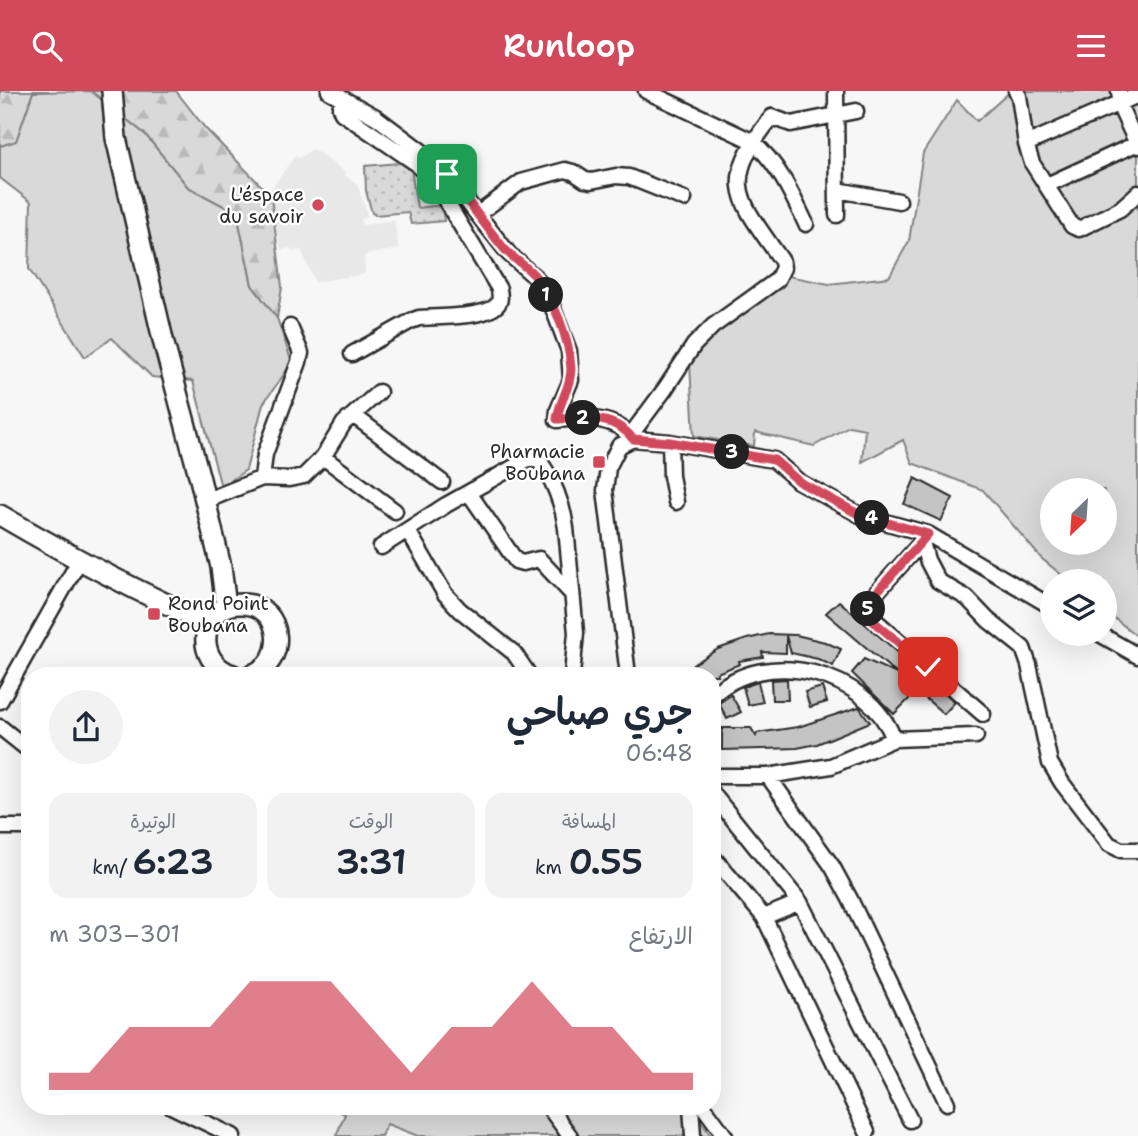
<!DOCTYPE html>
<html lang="ar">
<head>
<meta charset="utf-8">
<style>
  body { margin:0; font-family:"Shantell Sans","Playpen Sans Arabic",sans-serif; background:#f2f2f3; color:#1f2937; direction:rtl; height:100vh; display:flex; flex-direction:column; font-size:26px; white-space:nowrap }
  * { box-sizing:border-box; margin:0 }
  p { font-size:23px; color:#747a83 }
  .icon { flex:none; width:38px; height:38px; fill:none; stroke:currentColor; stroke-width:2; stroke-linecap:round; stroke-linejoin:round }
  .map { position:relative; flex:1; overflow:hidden; direction:ltr }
  .drawer { position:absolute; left:21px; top:576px; width:700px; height:448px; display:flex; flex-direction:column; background:#fff; border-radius:28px; box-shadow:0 7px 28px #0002; direction:rtl }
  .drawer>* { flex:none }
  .needle { width:46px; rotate:205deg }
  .tools { position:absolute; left:1040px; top:387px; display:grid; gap:14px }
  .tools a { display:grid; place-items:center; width:77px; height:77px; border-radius:50%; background:#fff; box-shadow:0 7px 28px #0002; font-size:35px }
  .pin { position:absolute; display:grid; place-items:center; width:60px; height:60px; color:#fff; margin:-30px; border-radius:14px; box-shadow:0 4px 10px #0006 }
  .km { position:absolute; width:35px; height:35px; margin:-18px; border-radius:50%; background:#222; color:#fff; font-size:19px; line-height:35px; text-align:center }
  .round { display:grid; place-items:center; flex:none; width:74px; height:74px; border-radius:37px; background:#f2f2f3 }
  .headline { display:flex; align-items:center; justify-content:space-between; height:119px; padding:0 28px }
  h1 { font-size:38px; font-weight:600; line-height:52px }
  .figures { display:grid; grid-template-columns:repeat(3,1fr); gap:10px; height:119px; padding:7px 28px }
  .figures div { display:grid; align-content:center; border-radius:18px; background:#f2f2f3; text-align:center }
  .figures b { font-size:35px; font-weight:600 }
  .figures small { font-size:19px; font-weight:400 }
  .figures p { font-size:19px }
  .chart { height:196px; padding:14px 28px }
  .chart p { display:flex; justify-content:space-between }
  .chart svg { width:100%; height:126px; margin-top:7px; fill:#d1495b; opacity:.7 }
  header { display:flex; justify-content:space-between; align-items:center; height:91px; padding:0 28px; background:#d1495b; color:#fff; font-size:32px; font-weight:600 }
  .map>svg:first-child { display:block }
  .built { fill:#e8e8e8 }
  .grass { fill:#d9d9d9; stroke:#828282; stroke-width:2; fill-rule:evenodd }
  .forest { fill:url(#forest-firs); stroke:#828282; stroke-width:2 }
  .park { fill:url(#park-dots); stroke:#828282; stroke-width:2 }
  .building { fill:#c4c4c4; stroke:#2b2b2b; stroke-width:2 }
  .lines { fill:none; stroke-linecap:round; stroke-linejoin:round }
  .minor-casing { stroke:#2b2b2b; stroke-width:19 }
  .major-casing { stroke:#2b2b2b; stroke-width:24 }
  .minor { stroke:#fff; stroke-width:14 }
  .major { stroke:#fff; stroke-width:19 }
  .route-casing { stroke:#fff; stroke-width:14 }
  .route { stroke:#d1495b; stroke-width:9 }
  .poi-dot { fill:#d1495b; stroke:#fff; stroke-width:2.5 }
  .labels { text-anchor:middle; stroke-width:5; stroke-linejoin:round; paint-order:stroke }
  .poi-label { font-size:19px; fill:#2b2b2b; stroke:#fff; text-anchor:end }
</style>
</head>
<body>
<header><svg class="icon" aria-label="menu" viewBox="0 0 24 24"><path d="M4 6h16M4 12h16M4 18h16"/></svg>Runloop<svg class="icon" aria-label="search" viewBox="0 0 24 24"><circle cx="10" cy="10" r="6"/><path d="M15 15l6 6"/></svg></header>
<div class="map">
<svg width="1138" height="1045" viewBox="0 0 1138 1045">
  <defs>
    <pattern id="forest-firs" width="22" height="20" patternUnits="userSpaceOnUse" patternTransform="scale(1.75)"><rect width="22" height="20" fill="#d9d9d9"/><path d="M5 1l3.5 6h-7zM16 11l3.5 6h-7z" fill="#bababa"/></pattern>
    <pattern id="park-dots" width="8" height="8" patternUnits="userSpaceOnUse" patternTransform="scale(1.75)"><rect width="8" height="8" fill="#d9d9d9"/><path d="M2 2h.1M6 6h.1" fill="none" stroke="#bababa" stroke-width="1.8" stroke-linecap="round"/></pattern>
  </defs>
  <rect width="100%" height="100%" fill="#f7f7f7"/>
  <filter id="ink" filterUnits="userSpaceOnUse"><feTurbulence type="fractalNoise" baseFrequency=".0143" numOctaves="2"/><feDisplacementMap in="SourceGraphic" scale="14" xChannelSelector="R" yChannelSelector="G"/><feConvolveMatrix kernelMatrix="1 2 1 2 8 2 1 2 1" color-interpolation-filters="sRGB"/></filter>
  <g filter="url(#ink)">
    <!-- built -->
    <path class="built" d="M313,58l33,24 -2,2 13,9 11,32 -7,3 1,6 32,-5 5,29 -35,6 1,19 -50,8 -14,-32 -9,1 -1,-3 -10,2 -12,-56 2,-5 24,-33 4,2z"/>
    <!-- grass -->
    <path class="grass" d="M91,0l54,43 43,53 49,26 15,72 25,33 15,45 -29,41 -17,66 -25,17 -28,-106 -41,-4 -40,-39 -27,19 -56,-88 2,-67 -31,-24v-32l16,-5 17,-49z
      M1011,0h127v546l-34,-27v-29h-35l-28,-23 -58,-68 -71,-27 -9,-23 -41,22 3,-33 -16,-3 -35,20 -59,-14 -1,14 -60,-10 -4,-72 18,-33 80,-55 41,8 60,-7 20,-36 14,-88 34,-53 20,21zM1052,399h52v53h-52z
      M328,1015h362l21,30h-293l-31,-12 -6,12h-45l9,-22z"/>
    <!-- forest -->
    <path class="forest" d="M0,0h49l-16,1 -17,49 -16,5z
      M91,0h85l29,37 66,68 11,91 -5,31 -25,-33 -15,-72 -49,-26 -43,-53z"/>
    <!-- park -->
    <path class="park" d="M410,71l7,46 25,-3 2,16 -33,3 -3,-12 -33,3 -3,-2 -6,-22 -1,-25z"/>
    <!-- building -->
    <path class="building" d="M915,387l38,20 -12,23 -37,-17z
      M839,510l25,22 91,79 -11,12 -27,-23 -23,23 -42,-41 12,-14 33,15 -71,-61z
      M769,543l27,1 29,7 16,7 -8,17 -15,-7 -27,-6 -5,-17v17l-24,-1 1,5 -24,4 1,3 -23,9 1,2h-37l13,-11 24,-15 29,-10z
      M787,588l1,21h-16l-1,-20z
      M758,591l5,20 -15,3 -5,-18z
      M822,596l5,15 -17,5 -5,-15z
      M731,604l10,17 -14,7 -8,-16z
      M859,616l11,15 -53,22 -20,4 -75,2v-22h29l5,8 1,-3 41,-6z"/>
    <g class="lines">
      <!-- minor casing -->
      <g class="minor-casing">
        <path id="minor" d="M329,0l47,26 60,45 73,92 27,24 15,25 18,48 2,29 -13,30 -1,10c27,-2 58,-5 76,19
          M646,0l106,50c26,22 40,53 54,83
          M836,0l1,124
          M1016,0l3,5 7,48 6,19 40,63 7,3 41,-20 18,-16
          M1119,0l2,18 17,37
          M343,8l-3,9 2,5 75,51 23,27 59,98c1,7 2,12 -2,16 -12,13 -61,12 -78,13l-8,3 -59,33
          M1026,53l112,-49
          M1047,94l91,-42
          M837,99l62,11
          M478,123l43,-32 44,-12 8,2 12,8 6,1 25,-5 13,1 55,22
          M353,324l89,67
          M630,345l35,-47 29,-44 19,-19 64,-46 6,-12 -1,-7c-43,-62 -64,-77 -10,-144l19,7 65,-13
          M670,351l1,34 5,26
          M323,366l72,54
          M262,387l3,-24 34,-92 2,-9 -11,-26
          M469,402l47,68 7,2 16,-4 32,34
          M205,410l57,-23 27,1 15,-3 19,-19 21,-34 35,-31
          M408,440l37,63 15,16 54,43 15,22
          M925,447l-57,64 2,14 113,98
          M922,451l5,18 11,21 29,17 21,22 35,28 6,17 21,98 12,20 47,61 12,6h17
          M381,456l65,-42 84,-47 9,3c14,17 24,44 27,67l10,105 -4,42
          M1098,542l40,23
          M628,584l-23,-185 3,-22 11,-22 14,-7 37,3 104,18 24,21 62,34 68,19 124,73
          M712,605c53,-51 156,-25 182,43
          M0,610l79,-140
          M0,636l30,24
          M712,685h56l63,-10 63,-27 82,-3
          M768,685l64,90 18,33 97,204
          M712,702l88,109 110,218
          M0,736h30
          M712,765l52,61 103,215
          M764,826l36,-15
          M171,1015l62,30
          M548,1015l22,30
          M691,1015l2,30
          M703,1015l22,30"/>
      </g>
      <!-- major casing -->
      <g class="major-casing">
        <path id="major" d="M112,0l4,47 48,206 36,135 21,88 5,40
          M0,424c68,40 136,77 209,108
          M233,584c-42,-13 -33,-74 11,-71 40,2 44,59 7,71"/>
      </g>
      <!-- minor -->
      <use href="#minor" class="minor"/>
      <!-- major -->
      <use href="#major" class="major"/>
    </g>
  </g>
  <g class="lines" filter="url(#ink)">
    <!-- route casing -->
    <g class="route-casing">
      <path id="route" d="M447,83c19,24 36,49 55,72 9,12 22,18 32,29 19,21 36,66 37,94 0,19 -12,32 -14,50 28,-1 58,-4 76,20l37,3 104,18 24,21 62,34 68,19 -60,68 -1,6 6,13 55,46"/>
    </g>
    <!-- route -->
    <use href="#route" class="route"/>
  </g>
  <!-- markers -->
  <g class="poi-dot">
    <circle cx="318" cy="114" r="7"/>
    <rect x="592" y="364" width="14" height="14" rx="3.5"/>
    <rect x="147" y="516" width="14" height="14" rx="3.5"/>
  </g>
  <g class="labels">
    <!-- poi labels -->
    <g class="poi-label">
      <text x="304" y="110">L'éspace<tspan x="304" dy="22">du savoir</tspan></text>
      <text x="585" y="367">Pharmacie<tspan x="585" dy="22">Boubana</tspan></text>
      <text x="168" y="519" text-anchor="start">Rond Point<tspan x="168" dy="22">Boubana</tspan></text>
    </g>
  </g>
</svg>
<div class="tools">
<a><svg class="needle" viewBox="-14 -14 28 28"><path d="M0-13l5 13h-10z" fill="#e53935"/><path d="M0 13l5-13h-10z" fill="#747a83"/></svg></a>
<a><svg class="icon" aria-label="layers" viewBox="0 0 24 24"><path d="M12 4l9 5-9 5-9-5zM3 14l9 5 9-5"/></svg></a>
</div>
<div class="pin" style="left:447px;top:83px;background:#1e9e55"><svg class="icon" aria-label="arrive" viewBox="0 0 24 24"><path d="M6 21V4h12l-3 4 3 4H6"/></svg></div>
<div class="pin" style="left:928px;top:576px;background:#d93025"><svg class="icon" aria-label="check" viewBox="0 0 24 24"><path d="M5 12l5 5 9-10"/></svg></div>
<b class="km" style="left:546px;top:204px">1</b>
<b class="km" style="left:583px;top:327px">2</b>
<b class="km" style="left:732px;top:361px">3</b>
<b class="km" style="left:872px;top:427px">4</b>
<b class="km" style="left:868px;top:518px">5</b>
<section class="drawer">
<div class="headline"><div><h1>جري صباحي</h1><p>06:48</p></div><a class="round"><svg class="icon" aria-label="share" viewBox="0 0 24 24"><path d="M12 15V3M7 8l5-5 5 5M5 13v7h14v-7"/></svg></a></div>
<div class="figures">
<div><p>المسافة</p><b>0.55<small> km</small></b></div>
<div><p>الوقت</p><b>3:31</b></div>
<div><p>الوتيرة</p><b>6:23<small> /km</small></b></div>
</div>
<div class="chart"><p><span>الارتفاع</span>301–303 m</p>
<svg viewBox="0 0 160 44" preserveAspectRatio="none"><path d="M0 44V38L10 38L20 22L30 22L40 22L50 6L60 6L70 6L80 22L90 38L100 22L110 22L120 6L130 22L140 22L150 38L160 38V44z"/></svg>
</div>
</section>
</div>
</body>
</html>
